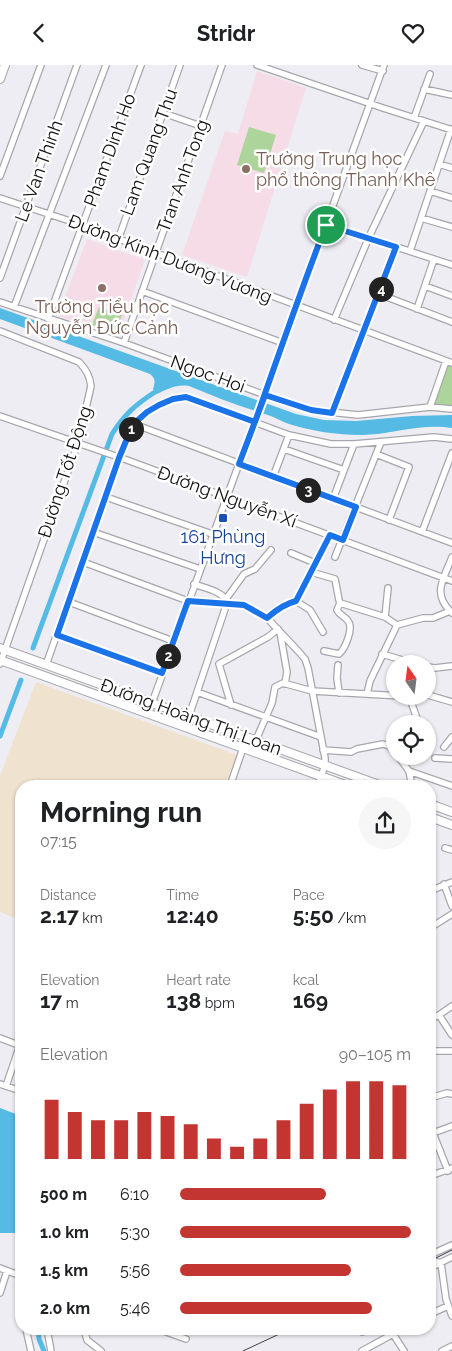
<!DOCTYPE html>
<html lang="en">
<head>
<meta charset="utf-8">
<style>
  body { margin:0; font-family:Raleway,sans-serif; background:#f6f6f6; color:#202124; height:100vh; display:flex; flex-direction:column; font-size:19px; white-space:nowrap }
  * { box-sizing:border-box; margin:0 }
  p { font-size:16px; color:#757577 }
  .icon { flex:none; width:28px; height:28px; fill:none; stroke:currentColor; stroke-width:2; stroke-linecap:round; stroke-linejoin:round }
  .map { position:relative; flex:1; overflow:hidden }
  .panel { position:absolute; left:15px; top:715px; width:421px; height:555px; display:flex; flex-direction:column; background:#fff; border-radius:20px; box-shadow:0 1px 4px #0004 }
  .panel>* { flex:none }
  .needle { width:32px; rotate:346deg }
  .buttons { position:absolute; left:386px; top:590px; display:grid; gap:10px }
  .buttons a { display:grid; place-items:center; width:50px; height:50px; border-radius:50%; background:#fff; box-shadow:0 1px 4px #0004; font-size:25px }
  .pin { position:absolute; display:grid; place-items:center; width:42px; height:42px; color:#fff; margin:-21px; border:2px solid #fff; border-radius:50%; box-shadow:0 1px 5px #0007 }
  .km { position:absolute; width:25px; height:25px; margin:-12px; border-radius:50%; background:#222; color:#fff; font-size:14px; line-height:25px; text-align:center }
  .round { display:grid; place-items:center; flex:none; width:52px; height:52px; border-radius:26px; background:#f6f6f6 }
  .headline { display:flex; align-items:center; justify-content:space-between; height:85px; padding:0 25px }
  h1 { font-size:28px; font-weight:700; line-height:38px }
  .metrics { display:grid; grid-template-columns:repeat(3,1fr); gap:8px; height:85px; padding:5px 25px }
  .metrics div { display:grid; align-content:center }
  .metrics b { font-size:21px; font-weight:700 }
  .metrics small { font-size:14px; font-weight:400 }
  .metrics p { font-size:14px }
  .chart { height:140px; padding:10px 25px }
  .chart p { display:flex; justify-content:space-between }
  .chart svg { width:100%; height:90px; margin-top:5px; stroke:#c33530; stroke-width:6 }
  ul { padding:0 25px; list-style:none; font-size:16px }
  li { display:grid; grid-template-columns:80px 60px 1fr; align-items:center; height:38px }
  li i { height:12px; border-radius:6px; background:#c33530 }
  header { display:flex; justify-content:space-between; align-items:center; height:65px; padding:0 25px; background:#fff; font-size:22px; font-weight:700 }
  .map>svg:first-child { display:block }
  .education { fill:#f5dce7 }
  .medical { fill:#efe2ce }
  .green { fill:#add59b }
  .water { fill:#55bae4 }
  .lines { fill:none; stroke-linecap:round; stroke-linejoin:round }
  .canal { stroke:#55bae4; stroke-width:5 }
  .minor-casing { stroke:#a6a6ac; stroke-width:8 }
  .major-casing { stroke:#a6a6ac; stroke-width:10 }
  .minor { stroke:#fff; stroke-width:5.5 }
  .major { stroke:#fff; stroke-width:8 }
  .rail { stroke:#424245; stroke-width:1 }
  .route-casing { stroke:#fff; stroke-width:10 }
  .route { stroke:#1a73e8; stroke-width:6 }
  .education-dot { fill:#8d6e63; stroke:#fff; stroke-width:2 }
  .transit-dot { fill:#1a4fb4; stroke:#fff; stroke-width:2 }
  .labels { text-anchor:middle; stroke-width:5; stroke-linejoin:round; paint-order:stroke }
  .street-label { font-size:18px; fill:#111113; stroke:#fff }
  .education-label { font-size:18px; fill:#785e54; stroke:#fff; text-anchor:start }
  .transit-label { font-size:18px; fill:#164399; stroke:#fff }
</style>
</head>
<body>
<header><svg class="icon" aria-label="back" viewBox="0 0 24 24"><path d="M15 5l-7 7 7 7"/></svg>Stridr<svg class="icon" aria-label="heart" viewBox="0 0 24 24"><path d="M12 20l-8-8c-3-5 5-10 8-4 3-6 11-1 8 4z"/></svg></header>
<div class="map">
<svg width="452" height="1286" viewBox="0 0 452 1286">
  <rect width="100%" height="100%" fill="#ededf3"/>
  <!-- education -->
  <path class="education" d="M257,6l49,17 -59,189 -65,-22 43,-124 13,3z
    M87,174l58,21 -27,76 -60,-20z"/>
  <!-- medical -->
  <path class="medical" d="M36,617l201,73 -12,31h-204v134l-21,-8v-136z"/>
  <!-- green -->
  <path class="green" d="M249,62l27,8 -12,38 -27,-8z
    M99,242l23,8 -7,18 -23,-8z
    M446,296l6,2v45l-22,-1z"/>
  <!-- water -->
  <path class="water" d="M0,243l296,106 28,6 32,1 56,-5 40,-1v13c-33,-5 -60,7 -91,7 -25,0 -49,-4 -72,-11 -7,-2 -14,-7 -21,-9 -27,-8 -53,-18 -79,-29 -12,-2 -22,3 -32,8l-4,-5c2,-7 3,-10 -3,-15l-150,-55z
    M0,1043l21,8v117h-21z"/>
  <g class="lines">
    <!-- canal -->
    <path class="canal" d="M33,583l79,-214c13,-20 23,-29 43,-42
      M0,671l21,-56
      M38,1264l1,10 5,12"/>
    <!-- minor casing -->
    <g class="minor-casing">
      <path id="minor" d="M257,0l126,43 69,22
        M362,0l21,6
        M424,24l28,6
        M163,48l38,13
        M414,53l16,-44
        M439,99l13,4
        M0,111l41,-111
        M430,126l22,7
        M0,133l73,24 379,141
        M421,153l31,9
        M326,159l126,41
        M118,175l62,-175
        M410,186l41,-122
        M0,213l77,-213
        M425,221l27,10
        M142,226l141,52
        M379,229l73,28
        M0,237l124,41 141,52 46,15 47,5 72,-8 22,2
        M14,242l92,-242
        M417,244l17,-50
        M48,254l93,-254
        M334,255l35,-83 55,-116
        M0,266l79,31c7,7 11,14 12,24l-13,57 -78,221
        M124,278l98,-278
        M430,342l16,-46
        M332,348l64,-166
        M0,351l127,44 325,121
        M134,359l318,119
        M284,384l60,21
        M376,389l33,13 -20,53
        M273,412l16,-42
        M106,432l106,37
        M333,434l21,-55
        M93,467l107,37
        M422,467l30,-79
        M291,488l24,10
        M335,492l46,-115
        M452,492c-8,22 -21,36 0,56
        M83,497l105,39 56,4 23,13 32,34 6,7 3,9 17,90v7l-7,21
        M311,507l24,7 4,21 1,3 45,14 12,8 -27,56 -3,13
        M226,534l18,-25 11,-5 16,-19
        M296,536l14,9 13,22
        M69,537l104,39
        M385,552l3,-29
        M267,553c9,-8 17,-14 29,-17l34,-66
        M397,560l26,-7h10l17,-7
        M280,567l7,40 -2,12
        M57,570l105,38
        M324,586l15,3c6,-5 15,-26 9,-33 -3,-5 -9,-6 -11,-11l3,-7
        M382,589l34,10
        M46,600l73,-207c5,-11 8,-24 15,-34 10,-15 38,-29 56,-26l99,37 42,9h23l80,-7 18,2
        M338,600l-1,13 2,15
        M428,602l7,1 17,-2
        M197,627l124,45
        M428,630l24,7
        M409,631l10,28
        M231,640l-12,-41 49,-27 10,-8
        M148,649l236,-649
        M189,651l38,-113c-3,-12 -23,-15 -33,-19
        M256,675l16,-37 3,-16 8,-4 29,8 90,5
        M444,682l8,-10
        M323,685l28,2 6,-3 26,-5 6,2 6,7
        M398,691l11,15 43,15
        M435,693l17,1
        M409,706l3,15
        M230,721l13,-38
        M445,783l7,2
        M444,819l8,22
        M430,826l22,-9
        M430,863l22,-14
        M439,950l13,20
        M430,954l9,-4 13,-9
        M0,973l21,8
        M430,986h22
        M0,1019l21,7
        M6,1021l14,-41
        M430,1033l17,-5 5,1
        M430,1067l3,1 19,-7
        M433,1068l15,38
        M430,1111l22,-8
        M430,1190l22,-10
        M430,1195l11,3 5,36 6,17
        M0,1203l21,8
        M430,1203l22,-11
        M0,1228l7,-22
        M430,1249l18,-8
        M26,1264l5,22
        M47,1264l4,22
        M84,1264l3,11 14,11
        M158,1264l28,10
        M361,1264l1,3
        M362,1286l31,-17 11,17
        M442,1286l10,-5"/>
    </g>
    <!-- major casing -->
    <g class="major-casing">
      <path id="major" d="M0,14l5,-14
        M0,583l382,138
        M0,595l348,126
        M430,739l22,8
        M430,752l22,8"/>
    </g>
    <!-- minor -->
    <use href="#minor" class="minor"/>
    <!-- major -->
    <use href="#major" class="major"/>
    <!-- rail -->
    <path class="rail" d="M430,1196l22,-11
      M243,1286l47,-22"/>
  </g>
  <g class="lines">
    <!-- route casing -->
    <g class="route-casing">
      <path id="route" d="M326,160c-25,65 -48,131 -71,197l-69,-25 -13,2 -14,6 -12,7 -9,8 -7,9 -12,29 -62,177 105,38 26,-72 56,4 23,13c9,-8 17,-14 29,-17l34,-66 13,5 13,-33 -117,-43 26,-69 46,15 21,3 64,-166 -70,-22"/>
    </g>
    <!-- route -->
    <use href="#route" class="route"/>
  </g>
  <!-- markers -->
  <g class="education-dot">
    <circle cx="246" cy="104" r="5"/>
    <circle cx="102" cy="223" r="5"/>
  </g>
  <rect class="transit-dot" x="218" y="448" width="10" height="10" rx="2.5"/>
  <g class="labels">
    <!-- street labels -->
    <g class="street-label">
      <text transform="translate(110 85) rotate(-70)" y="6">Pham Dinh Ho</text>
      <text transform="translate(149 87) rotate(-70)" y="6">Lam Quang Thu</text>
      <text transform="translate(39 106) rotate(-70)" y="6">Le Van Thinh</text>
      <text transform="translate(183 111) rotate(-70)" y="6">Tran Anh Tong</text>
      <text transform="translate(170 194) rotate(21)" y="6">Đường Kinh Dương Vương</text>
      <text transform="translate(208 309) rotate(20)" y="6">Ngoc Hoi</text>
      <text transform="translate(65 407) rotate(-72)" y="6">Đường Tốt Động</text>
      <text transform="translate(227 432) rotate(20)" y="6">Đường Nguyễn Xí</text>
      <text transform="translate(191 652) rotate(20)" y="6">Đường Hoàng Thị Loan</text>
    </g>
    <!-- education labels -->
    <g class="education-label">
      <text x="256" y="100">Trường Trung học<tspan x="256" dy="21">phổ thông Thanh Khê</tspan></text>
      <text x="102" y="248" text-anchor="middle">Trường Tiểu học<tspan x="102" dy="21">Nguyễn Đức Cảnh</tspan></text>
    </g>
    <!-- transit labels -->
    <g class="transit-label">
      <text x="223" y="478">161 Phùng<tspan x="223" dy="21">Hưng</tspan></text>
    </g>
  </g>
</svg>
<div class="buttons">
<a><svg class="needle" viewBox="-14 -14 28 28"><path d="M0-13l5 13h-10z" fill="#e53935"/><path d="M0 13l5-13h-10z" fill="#757577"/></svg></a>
<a><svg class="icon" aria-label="locate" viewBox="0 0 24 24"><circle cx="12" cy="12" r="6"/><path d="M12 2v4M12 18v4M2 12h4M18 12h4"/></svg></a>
</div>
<div class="pin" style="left:326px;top:160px;background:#1e9e55"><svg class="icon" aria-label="arrive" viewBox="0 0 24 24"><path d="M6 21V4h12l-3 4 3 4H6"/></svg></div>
<b class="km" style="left:131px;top:364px">1</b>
<b class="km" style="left:168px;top:591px">2</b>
<b class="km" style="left:308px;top:425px">3</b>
<b class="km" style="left:381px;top:224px">4</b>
<section class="panel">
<div class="headline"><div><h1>Morning run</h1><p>07:15</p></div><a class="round"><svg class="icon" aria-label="share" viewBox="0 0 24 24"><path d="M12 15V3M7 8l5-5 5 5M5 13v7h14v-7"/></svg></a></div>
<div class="metrics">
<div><p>Distance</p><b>2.17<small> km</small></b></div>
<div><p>Time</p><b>12:40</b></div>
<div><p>Pace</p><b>5:50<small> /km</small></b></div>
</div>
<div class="metrics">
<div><p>Elevation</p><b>17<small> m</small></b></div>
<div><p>Heart rate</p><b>138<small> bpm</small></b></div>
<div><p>kcal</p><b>169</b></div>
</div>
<div class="chart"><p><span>Elevation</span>90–105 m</p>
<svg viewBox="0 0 160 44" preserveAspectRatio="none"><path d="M5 44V15M15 44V21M25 44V25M35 44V25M45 44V21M55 44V23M65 44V27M75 44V34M85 44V38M95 44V34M105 44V25M115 44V17M125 44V10M135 44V6M145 44V6M155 44V8"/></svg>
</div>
<ul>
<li><b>500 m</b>6:10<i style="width:63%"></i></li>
<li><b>1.0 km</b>5:30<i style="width:100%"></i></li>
<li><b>1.5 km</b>5:56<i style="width:74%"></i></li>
<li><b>2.0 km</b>5:46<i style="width:83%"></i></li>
</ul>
</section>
</div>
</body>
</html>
